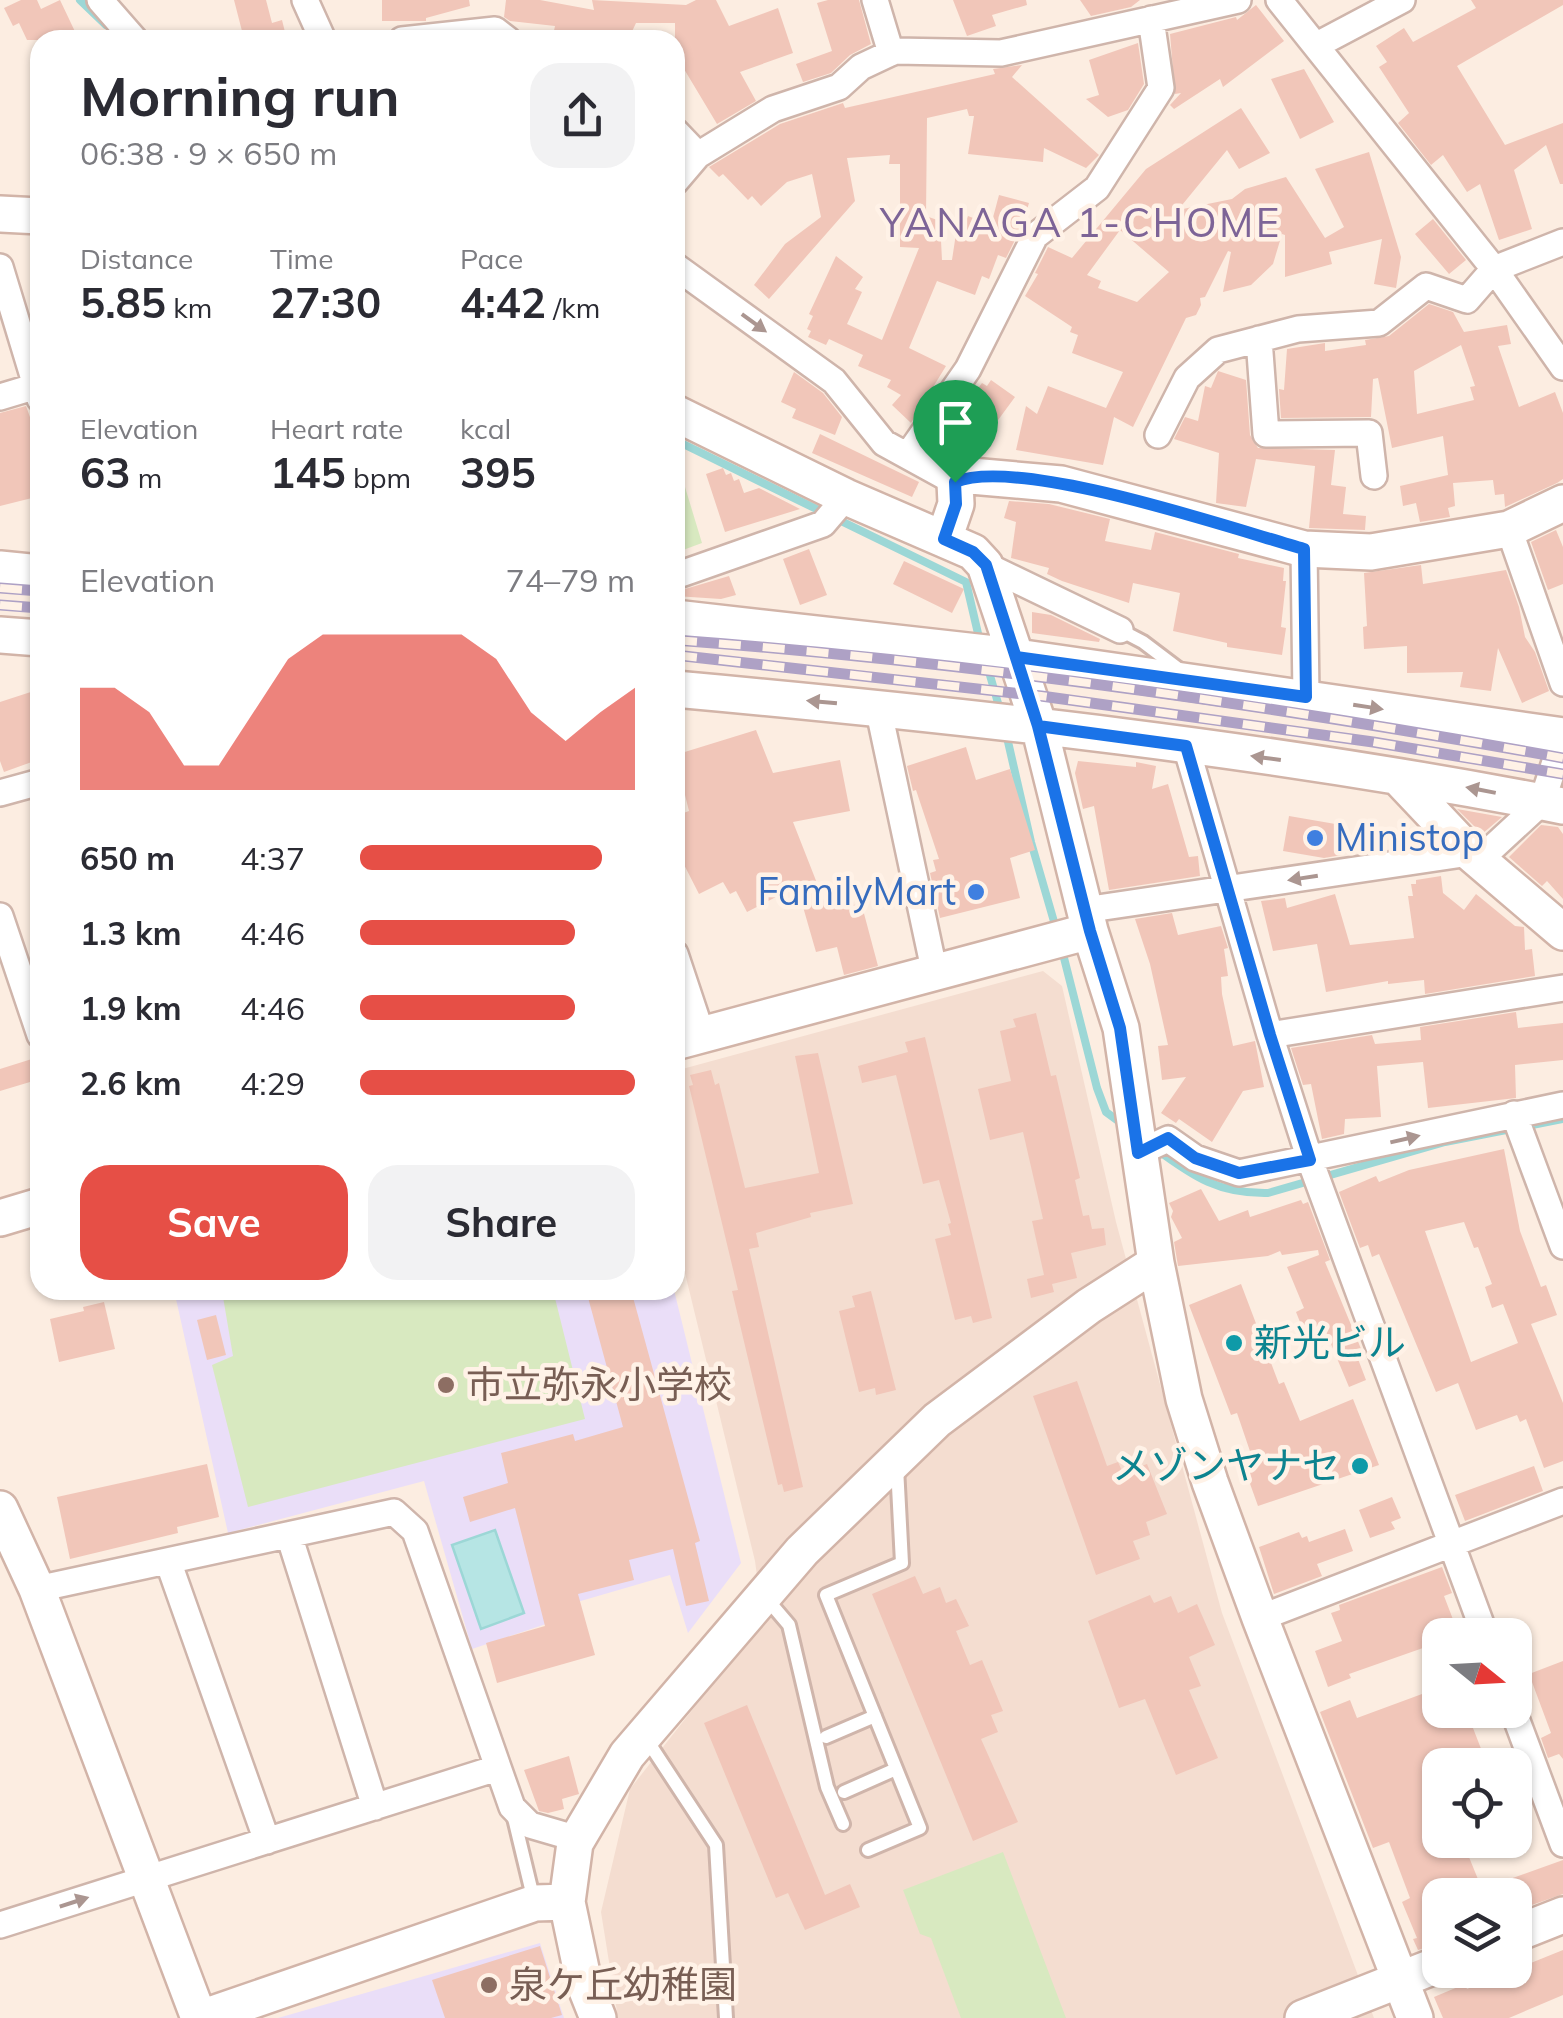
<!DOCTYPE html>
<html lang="en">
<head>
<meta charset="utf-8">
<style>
  body { margin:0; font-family:Mulish,"Noto Sans JP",sans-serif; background:#f2f2f3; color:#2b2b33; height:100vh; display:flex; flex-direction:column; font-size:38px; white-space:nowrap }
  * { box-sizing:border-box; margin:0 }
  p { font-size:32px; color:#7c7c81 }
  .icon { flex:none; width:55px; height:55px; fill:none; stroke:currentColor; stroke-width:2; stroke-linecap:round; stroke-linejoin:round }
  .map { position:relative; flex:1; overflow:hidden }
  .drawer { position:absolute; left:30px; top:30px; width:655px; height:1270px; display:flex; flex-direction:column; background:#fff; border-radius:30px; box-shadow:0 2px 8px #0004 }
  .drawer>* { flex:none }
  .needle { width:65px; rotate:108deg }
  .fabs { position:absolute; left:1422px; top:1618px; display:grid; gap:20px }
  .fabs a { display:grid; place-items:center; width:110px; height:110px; border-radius:20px; background:#fff; box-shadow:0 2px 8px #0004; font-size:50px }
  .pin { position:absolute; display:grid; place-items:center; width:85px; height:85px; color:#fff; margin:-102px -42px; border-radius:50% 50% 50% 0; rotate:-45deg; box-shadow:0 0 10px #0007 }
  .pin .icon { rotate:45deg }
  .round { display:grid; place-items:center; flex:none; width:105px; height:105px; border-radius:30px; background:#f2f2f3 }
  .overview { display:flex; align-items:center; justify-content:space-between; height:170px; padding:0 50px }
  h1 { font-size:55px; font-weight:700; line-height:75px }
  .stats { display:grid; grid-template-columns:repeat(3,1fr); gap:15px; height:170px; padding:10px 50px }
  .stats div { display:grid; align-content:center }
  .stats b { font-size:42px; font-weight:700 }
  .stats small { font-size:28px; font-weight:400 }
  .stats p { font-size:28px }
  .chart { height:280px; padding:20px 50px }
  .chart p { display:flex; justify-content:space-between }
  .chart svg { width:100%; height:180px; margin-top:10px; fill:#e64f46; opacity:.7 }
  .button { display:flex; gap:20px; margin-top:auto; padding:20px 50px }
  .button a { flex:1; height:115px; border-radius:30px; background:#e64f46; color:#fff; font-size:40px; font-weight:700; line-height:115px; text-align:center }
  .button a+a { background:#f2f2f3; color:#2b2b33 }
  ul { padding:0 50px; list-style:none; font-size:32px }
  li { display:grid; grid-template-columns:160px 120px 1fr; align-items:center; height:75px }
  li i { height:25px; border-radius:12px; background:#e64f46 }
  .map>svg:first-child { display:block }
  .residential { fill:#f4ddd0 }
  .education { fill:#eadef8 }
  .green { fill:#d8e9c0 }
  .water { fill:#b6e5e4; stroke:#9cd7d6; stroke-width:2.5 }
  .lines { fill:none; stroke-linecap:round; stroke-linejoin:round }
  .stream { stroke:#9cd7d6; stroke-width:8 }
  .building { fill:#f1c6b9; fill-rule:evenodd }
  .lane-casing { stroke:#cfb5ab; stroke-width:18 }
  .street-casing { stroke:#cfb5ab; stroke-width:30 }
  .secondary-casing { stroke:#d2b4a8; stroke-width:40 }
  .lane { stroke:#fff; stroke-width:12 }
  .street { stroke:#fff; stroke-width:25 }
  .secondary { stroke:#fff; stroke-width:35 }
  .rail-casing { stroke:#aea1c5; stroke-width:11 }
  .rail { stroke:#fff2e7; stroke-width:8; stroke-dasharray:22; stroke-linecap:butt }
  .oneway { fill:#ab9691 }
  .route-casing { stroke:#fff; stroke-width:20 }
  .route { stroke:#1a73e8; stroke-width:12 }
  .shop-dot { fill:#3f7fe0; stroke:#fff2e7; stroke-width:4 }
  .culture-dot { fill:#0f9aa8; stroke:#fff2e7; stroke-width:4 }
  .education-dot { fill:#8d6e63; stroke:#fff2e7; stroke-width:4 }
  .labels { text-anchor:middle; stroke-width:9; stroke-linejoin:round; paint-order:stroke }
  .shop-label { font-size:38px; fill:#366cbe; stroke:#fff2e7; text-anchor:start }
  .culture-label { font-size:38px; fill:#0d838f; stroke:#fff2e7; text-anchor:start }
  .education-label { font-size:38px; fill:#785e54; stroke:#fff2e7; text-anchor:start }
  .neighbourhood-label { font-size:40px; letter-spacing:2.5px; fill:#7d6497; stroke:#fff2e7 }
</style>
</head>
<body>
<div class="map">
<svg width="1563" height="2018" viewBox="0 0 1563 2018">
  <rect width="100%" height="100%" fill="#fcede1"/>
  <!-- residential -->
  <path class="residential" d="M1043,971l19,15 54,236 106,391 152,405h-756l-17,-106 29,-123 133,-169 -8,-59 -80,-329v-161z"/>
  <!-- education -->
  <path class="education" d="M174,1290h500l67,273 -53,70 -18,-58 -127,37 3,12 -74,25 -48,-168 -196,52z
    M540,1943l24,75h-286z"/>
  <!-- green -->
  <path class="green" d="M675,454l27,89 -27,10z
    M225,1290h328l32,129 -337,88 -36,-142 21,-9 -11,-65z
    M1003,1852l63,166h-105l-30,-80 -11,-4 -17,-44z"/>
  <!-- water -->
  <path class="water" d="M495,1530l29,83 -43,16 -29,-84z"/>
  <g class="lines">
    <!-- stream -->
    <path class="stream" d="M80,0l26,25
      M675,440l291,142 14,60
      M987,665l13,45
      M1006,733l25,109 26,90
      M1062,950l35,138 9,24 19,14
      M1156,1149c38,28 63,45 112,44l177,-51 118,-23"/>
  </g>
  <!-- building -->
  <path class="building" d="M21,0h16l4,9 19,-9 19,40h-52l-8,-17 -6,3 -9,-18z
    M234,0h32l6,23 10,-3 5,20h-56l-1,-6 12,-3z
    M382,0h87l1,6 -44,12v3h-44z
    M506,0h34l54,10 -2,-10 94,5 10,-5h20l13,26 49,-18 15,45 -53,19 16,29 -39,23 -42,-70v-31h-39l-8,17h-76l3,-14 -45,-5 -6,-4z
    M828,0h31l12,44 -21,11 -19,18 -28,9 -7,-18 36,-13 -15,-48z
    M953,0h73l1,5 -35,10 4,11 -29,10z
    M1080,0h60l-9,7 -40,9z
    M1471,0h92v5l-106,61 48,79 58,-22v61h-3l-14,-39 -32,25 18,59 -33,11 -19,-56 -13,8 -24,-37 -12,10 -33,-42 11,-10 -30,-46 8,-5 -11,-16 28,-18 9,14 63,-34z
    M1256,5l28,36 -61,46 -3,-8 -46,30 -4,-4 11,-12 -6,1 -5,-60 66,-17 1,3z
    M1138,43l6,41 -16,26 -20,7 -22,-18 13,-4 -10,-35z
    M1022,65l-10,12 87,78 -13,13 -42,-20 -1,14 -75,-8 6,-38h-5l-2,-7 -40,9 -1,98 14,5 2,39h10l5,-33 6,2 5,-13 23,9 8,-30 30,8 -7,23 -16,32 -8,-3 -9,24 -7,-3 -7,19 -38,-14 -28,67 37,18 -35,57 -19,-18 9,-10 -14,-8 4,-7 -33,-14 5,-11 -34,-16 -3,6 -18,-8 3,-6 -4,-2 6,-13 -4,-2 27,-58 27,21 -8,12 7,3 -15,32 35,16 37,-92 -19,-1v-83h-11l1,-9 -43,3 8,43 -86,98 -15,-14 31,-41 36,-27 -9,-43 -25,8 -26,24 -9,-10 -4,4 -25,-26 -4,3 -10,-10 71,-43 63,-21 2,5 150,-34 -2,-5z
    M1304,69l30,53 -34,17 -29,-60z
    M1241,108l29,45 -31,16 -12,-19 -49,60 54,-11 13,-10 41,-12 39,61 19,-11 -29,-58 54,-17 32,105 -5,31 -22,-4 8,-45 -53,13 3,12 -47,13v-42l-3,-1 -9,30 -22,21 -28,7 8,-40 -3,-1 -23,46 -5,1 1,7 -5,10 -10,3 -53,109 -19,-10 -11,48 -87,-15 10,-44 11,8 11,-28 58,22 17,-36 -51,-19 6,-18 -8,-3 2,-5 -47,-31 13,-22 -3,-1 13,-26 24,11 74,-89zM1120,230l49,42 -32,30 -39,-14 3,-7 -14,-6z
    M1433,219l33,41 -17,14 -34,-40z
    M1429,304l24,8 11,20 43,-7 4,19 -13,2 21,61 36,-15 8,21v66l-6,4 -52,24 -1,-13 -9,1 -2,-15 -40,3 2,23 -7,2 2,9 -30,5 -4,-19 -13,3 -3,-20 48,-11 -5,-39 -51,12 -14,-70 -5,1 -2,38 -90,1 -2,-29 5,1 3,-41 38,-6v8l41,-6 -1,-5 24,-4zM1461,345l14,41 -5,1 4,13 -57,14 -3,-43z
    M1218,371l28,9 4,55 8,13 77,2 -4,35 15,2 -3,27 23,2 -1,14 -56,-2 6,-62 -59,-7 -10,48 -30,-4 3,-50 -45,-14 11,-22 13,4 7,-35 6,2z
    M794,372l29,21 19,24 -7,18 -43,-17 4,-9 -15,-7z
    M991,380l24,17 -25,34 -28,-21 20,-27 5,3z
    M26,406l10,28 4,-1v63l-40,10v-93z
    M820,434l99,48 -7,15 -100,-44z
    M723,468l3,7 5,-2 3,8 5,-2 5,14 15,-5 41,21 -75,23 -19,-58z
    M1009,501l40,3 61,15 -5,22 46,9 4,-18 84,22 -1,4 46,10 -1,13h3l-5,46 5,1 -4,27 -55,-8v-4l-54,-12 7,-38 -47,-10 -4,20 -67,-22 -15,-7 2,-6 -38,-10 5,-36 -12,-4z
    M1556,530l7,17v37l-15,6 -17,-48z
    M809,549l18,46 -27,10 -17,-46z
    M904,561l60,28 -12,24 -59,-29z
    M1421,565l2,19 83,-14 13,37 6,30 10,15 14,39 -27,12 -24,-55 -7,43 -31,-4 3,-15 -56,1v-27l-43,3 -1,-22 4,-1 -3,-53z
    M729,576l7,19 -15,4 -46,-3v-4z
    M1032,612l19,3 49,24 -1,3 -67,-9z
    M40,689v70l-36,13 -4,-11v-59z
    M756,730l17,43 67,-13 10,51 -57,11 31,79 23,-6 1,5 4,-2 3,9 7,-1 16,60 -34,9 -7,-28 -21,5 -19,-66 -50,26 -11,-21 -6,3 -7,-12 -24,12 -24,-47v-31l14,-5 -14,-56z
    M966,747l10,33 34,-11 25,81 -25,8 10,40 -80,20 -10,-45 6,-2 -3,-11 6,-1 -23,-69 -3,1 -6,-25z
    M1078,761l58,6v-5l20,4 -4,23 16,-5 21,73 9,-1 2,20 -91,14 -15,-84 -11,3 -8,-36z
    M1457,809l45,8 -20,17z
    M1289,816l58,10 -5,29 -18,3 -41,-7z
    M1541,825l17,2 5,7v65l-16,-18 -5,5 -33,-29z
    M1441,876l2,17 21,17 12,-16 39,32 9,1 1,23 7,-1 3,27 -110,18 -1,-14 -36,4v-3l-62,11 -9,-48 -44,7 -12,-50 24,-3 2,10 48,-14 15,51 64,-7 -6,-42h5l-2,-12h5v-4z
    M1172,913l6,22 43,-9 7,22 -4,1 4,27 -7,1 1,17 11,52 22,-5 9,46 -21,4 -31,51 -33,-23 -3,4 -15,-10 25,-36 -24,3 -4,-34 10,-1 -18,-81 -15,-45z
    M1516,1012l2,16 45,-5v37l-48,5 1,33 -88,10 -5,-46 -46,4 4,51 -36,2 -1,15 -22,5 -11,-55 -8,1 -12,-37 81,-13 3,9 46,-4 -1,-13z
    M1036,1013l15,63 5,-1 24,103 -5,2 8,36 6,-1 3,14 12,-1 2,17 -35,8 6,25 -25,6 2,8 -23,6 -4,-19 17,-4 -12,-54 11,-2 -20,-87 -33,8 -12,-51 33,-8 -11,-50 16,-4 -3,-8z
    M925,1037l67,281 -19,5 -2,-7 -16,4 -20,-81 16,-4 -3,-11 3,-1 -12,-43 -16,4 -27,-109 -34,8 -4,-17 50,-14 -3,-10z
    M818,1053l35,151 -43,9 1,4 -55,16 3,14 -10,2 54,238 -19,5 -2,-8 -4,1 -46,-194 6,-1 -49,-204 4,-1 -3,-10 21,-5 4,15 4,-2 26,105 74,-15 -24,-117z
    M35,1058l5,21 -40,12v-22z
    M1504,1149l16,82 21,56 5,-2 11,30 -26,9 32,79v58l-19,7 -18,-49 -6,3 -3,-7 -41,15 -18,-47 -22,9 -57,-138 -7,3 -4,-12 -8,3 -21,-56 37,-16 3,6 30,-12zM1464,1222l10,26 4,-1 14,37 -7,3 7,21 11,-4 15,39 -47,19 -46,-131z
    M1201,1189l18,32 29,-11 2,7 51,-17 2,4 5,-2 22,58 -5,2 39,94 -6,3 8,21 -17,7 -23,-55 -24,9 -6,-17 4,-2 -4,-10 8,-4 -17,-41 32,-12 -1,-5 -36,5 -2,-4 -12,5 -90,10 -4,-24 8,-4 -11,-21 2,-6 -4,-8z
    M1241,1284l38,100 5,-2 16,39 53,-22 26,66 -121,41 -14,-39 10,-4 -17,-50 -6,2 -42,-110z
    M586,1290h45l69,251 -5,2 14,58 -23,5 -13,-57 -44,11 5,20 -56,14 17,61 -98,28 -11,-40 59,-17 -30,-118 -45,14 -7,-25 45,-14 -7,-30 72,-19 2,7 48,-14z
    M871,1291l25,99 -20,5 -1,-7 -16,4 -20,-81 16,-4 -3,-11z
    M104,1302l11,47 -56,13 -9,-43 34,-8 -1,-4z
    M216,1315l10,40 -19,5 -10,-40z
    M1077,1381l30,85 11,-4 5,11 24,-9 20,50 -21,8 4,13 -17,6 7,18 -44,16 -63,-179z
    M207,1464l12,53 -42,10 1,6 -108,26 -13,-62z
    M1534,1466l9,25 -78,30 -10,-26z
    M1392,1497l9,21 -10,4 4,7 -25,9 -11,-28z
    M1345,1529l8,22 -36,13 5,12 -48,18 -15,-47 40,-15 3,6 5,-2 2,6z
    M1442,1567l10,26 -8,3 15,39h-19v7l-91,32 2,4 -23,9 -13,-36 27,-10 -11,-28 9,-3 -1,-5z
    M915,1576l8,18 17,-7 6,16 10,-4 13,27 -13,5 14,34 12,-5 21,51 -12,4 7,17 -17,7 37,83 -45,19 -101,-247z
    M1150,1595l4,8 17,-7 7,17 19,-9 18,41 -26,12 12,29 -12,4 29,68 -42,17 -31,-76 -26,9 -31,-87z
    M1563,1661v98l-4,-5 -11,4 -7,-20 10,-5 -22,-59z
    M1422,1694l6,16h38l19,49 25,-9 8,19 -3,1v-5h-75v75h22l20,49 81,-29v34l-48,17v-16h-75v48l-22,7 -5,-11 4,-1 -15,-36 8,-4 -21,-56 -16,6 -53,-136 30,-12 7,18z
    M747,1705l78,190 25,-11 10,23 -55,23 -17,-37 -12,5 -72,-175z
    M569,1756l10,38 -17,5 2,10 -16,4 -9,-2 -15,-41z
    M540,1946l22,69 -11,3h-106l-13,-38z
    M1563,1950v45l-54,23h-66l-9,-21 31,-13 2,5z"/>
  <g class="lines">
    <!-- lane casing -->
    <g class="lane-casing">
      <path id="lane" d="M1120,630l23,12 37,28
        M766,1598l23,27 38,162 16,37
        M645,1737l71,108 10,173
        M826,1737l49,-21
        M844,1792l52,-23
        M513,1814l21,87
        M868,1850l52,-22 -94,-233 76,-32 -5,-96"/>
    </g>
    <!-- street casing -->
    <g class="street-casing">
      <path id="street" d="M100,0l35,40
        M305,0l18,40
        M875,0l16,53
        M1279,0l215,269 69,98
        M402,40l93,-10 13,10
        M1317,45l85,-45
        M675,131l23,24
        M675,182l23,-27 75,-46 66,-22 22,-20 34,-16 106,2 237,-53
        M675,266l159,115 50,62 71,39
        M0,267l40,132
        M1259,339l7,95 103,-1 5,43
        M0,397l40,-12
        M1158,435l29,-57 31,-28 80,-21 81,-6 47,-37 41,14 27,-31 69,-27
        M908,455l60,-86 67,-133 62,-48 64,-100 -10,-69
        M1509,529l54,154
        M1304,549l2,148
        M985,565l135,65
        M675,576l148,-52 23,-27
        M878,707l57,267
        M1186,746l84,289 40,125 175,475
        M0,793l40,-11
        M1084,910l406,-60 52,-48 21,-65
        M0,916l40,119
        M675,954l27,81
        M1270,1035l293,-47
        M1514,1114l49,132
        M1138,1153l30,-14 27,19 44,15 324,-68
        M289,1535l86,272
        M168,1561l99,280
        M37,1589l357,-77 21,19 97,276 18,18 48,14
        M1260,1618l303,-117
        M1513,1710l50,134
        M0,1925l497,-157"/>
    </g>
    <!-- secondary casing -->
    <g class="secondary-casing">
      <path id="secondary" d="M0,214l40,2
        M675,413l171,84 127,55 12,13 54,161 51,205 31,97 35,235 28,136 26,83 50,136 155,400
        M944,539l12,-35 -1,-22 16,-6 90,8 243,65 67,3 138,-23 54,-26
        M0,569l40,4
        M675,618l320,36 568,82
        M0,635l40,3
        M675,689c297,27 595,60 888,117
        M1398,777l70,74 95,81
        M675,1042l415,-111
        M0,1218l40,-12
        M0,1509l37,80 162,429
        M1515,1934l48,-19
        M201,2018l334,-115 32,-1
        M598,2018l-14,-35 -17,-81 8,-59 52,-88 175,-204 135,-131 152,-114 67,-43
        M1303,2018l137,-54"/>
    </g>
    <!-- lane -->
    <use href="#lane" class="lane"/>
    <!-- street -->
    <use href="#street" class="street"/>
    <!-- secondary -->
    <use href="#secondary" class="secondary"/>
    <!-- rail casing -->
    <g class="rail-casing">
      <path id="rail" d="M0,588l40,3
        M0,605l40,3
        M675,640c298,22 594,65 888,118
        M675,655l366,41 332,46 190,32"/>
    </g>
    <!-- rail -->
    <use href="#rail" class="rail"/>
  </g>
  <!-- one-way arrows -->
  <defs><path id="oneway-solid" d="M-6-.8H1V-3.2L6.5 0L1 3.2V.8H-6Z" transform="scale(2.5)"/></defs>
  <g class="oneway">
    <use href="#oneway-solid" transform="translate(754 323) rotate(36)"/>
    <use href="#oneway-solid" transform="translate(822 702) rotate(-175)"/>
    <use href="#oneway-solid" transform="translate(1368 707) rotate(9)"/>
    <use href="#oneway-solid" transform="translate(1266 758) rotate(-172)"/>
    <use href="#oneway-solid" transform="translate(1481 790) rotate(-169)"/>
    <use href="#oneway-solid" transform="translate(1303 878) rotate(171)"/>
    <use href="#oneway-solid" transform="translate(1405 1139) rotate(-13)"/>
    <use href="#oneway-solid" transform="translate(74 1902) rotate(-18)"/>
  </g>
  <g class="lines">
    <!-- route casing -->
    <g class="route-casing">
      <path id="route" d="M955,482l1,22 -12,35 29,13 13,13 52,161 52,205 30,97 18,125 30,-15 27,20 44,15 71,-13 -40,-125 -84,-289 -148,-20 -22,-69 290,40 -2,-148c-74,-21 -284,-93 -349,-67"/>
    </g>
    <!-- route -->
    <use href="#route" class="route"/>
  </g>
  <!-- markers -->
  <g class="shop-dot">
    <circle cx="1315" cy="838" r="10"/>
    <circle cx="976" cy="892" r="10"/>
  </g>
  <g class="culture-dot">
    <circle cx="1234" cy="1343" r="10"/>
    <circle cx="1360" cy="1466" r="10"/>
  </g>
  <g class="education-dot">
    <circle cx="446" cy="1385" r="10"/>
    <circle cx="489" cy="1985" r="10"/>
  </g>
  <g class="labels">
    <!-- shop labels -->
    <g class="shop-label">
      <text x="1335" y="851">Ministop</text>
      <text x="956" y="905" text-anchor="end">FamilyMart</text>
    </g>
    <!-- culture labels -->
    <g class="culture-label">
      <text x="1254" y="1356">新光ビル</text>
      <text x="1340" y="1479" text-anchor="end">メゾンヤナセ</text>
    </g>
    <!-- education labels -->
    <g class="education-label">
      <text x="466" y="1398">市立弥永小学校</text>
      <text x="509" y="1998">泉ケ丘幼稚園</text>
    </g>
    <!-- neighbourhood labels -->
    <g class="neighbourhood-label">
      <text x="1081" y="237">YANAGA 1-CHOME</text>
    </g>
  </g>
</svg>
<div class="fabs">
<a><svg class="needle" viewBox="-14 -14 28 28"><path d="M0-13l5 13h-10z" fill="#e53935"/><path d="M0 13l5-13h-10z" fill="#7c7c81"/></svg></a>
<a><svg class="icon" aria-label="locate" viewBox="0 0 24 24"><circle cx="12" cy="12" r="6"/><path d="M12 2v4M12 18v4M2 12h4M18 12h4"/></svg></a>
<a><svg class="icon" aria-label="layers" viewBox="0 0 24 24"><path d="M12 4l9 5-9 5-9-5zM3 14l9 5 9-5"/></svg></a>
</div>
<div class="pin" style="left:955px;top:482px;background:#1e9e55"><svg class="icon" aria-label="arrive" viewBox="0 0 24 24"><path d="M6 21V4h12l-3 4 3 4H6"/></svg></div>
<section class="drawer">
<div class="overview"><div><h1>Morning run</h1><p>06:38 · 9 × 650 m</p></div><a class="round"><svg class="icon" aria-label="share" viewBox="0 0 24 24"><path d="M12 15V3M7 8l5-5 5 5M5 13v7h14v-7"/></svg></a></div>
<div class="stats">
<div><p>Distance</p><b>5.85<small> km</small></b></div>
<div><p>Time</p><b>27:30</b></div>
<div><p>Pace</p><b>4:42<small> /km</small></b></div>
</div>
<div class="stats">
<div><p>Elevation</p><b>63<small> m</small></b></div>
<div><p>Heart rate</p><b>145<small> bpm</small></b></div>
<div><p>kcal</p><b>395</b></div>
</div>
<div class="chart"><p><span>Elevation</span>74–79 m</p>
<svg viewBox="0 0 160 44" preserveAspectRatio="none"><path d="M0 44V19L10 19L20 25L30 38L40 38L50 25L60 12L70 6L80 6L90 6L100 6L110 6L120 12L130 25L140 32L150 25L160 19V44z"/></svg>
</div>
<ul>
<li><b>650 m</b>4:37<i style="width:88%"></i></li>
<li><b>1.3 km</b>4:46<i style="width:78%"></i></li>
<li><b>1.9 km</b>4:46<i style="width:78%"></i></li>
<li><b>2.6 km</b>4:29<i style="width:100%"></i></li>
</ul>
<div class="button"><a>Save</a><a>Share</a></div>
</section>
</div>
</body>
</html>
